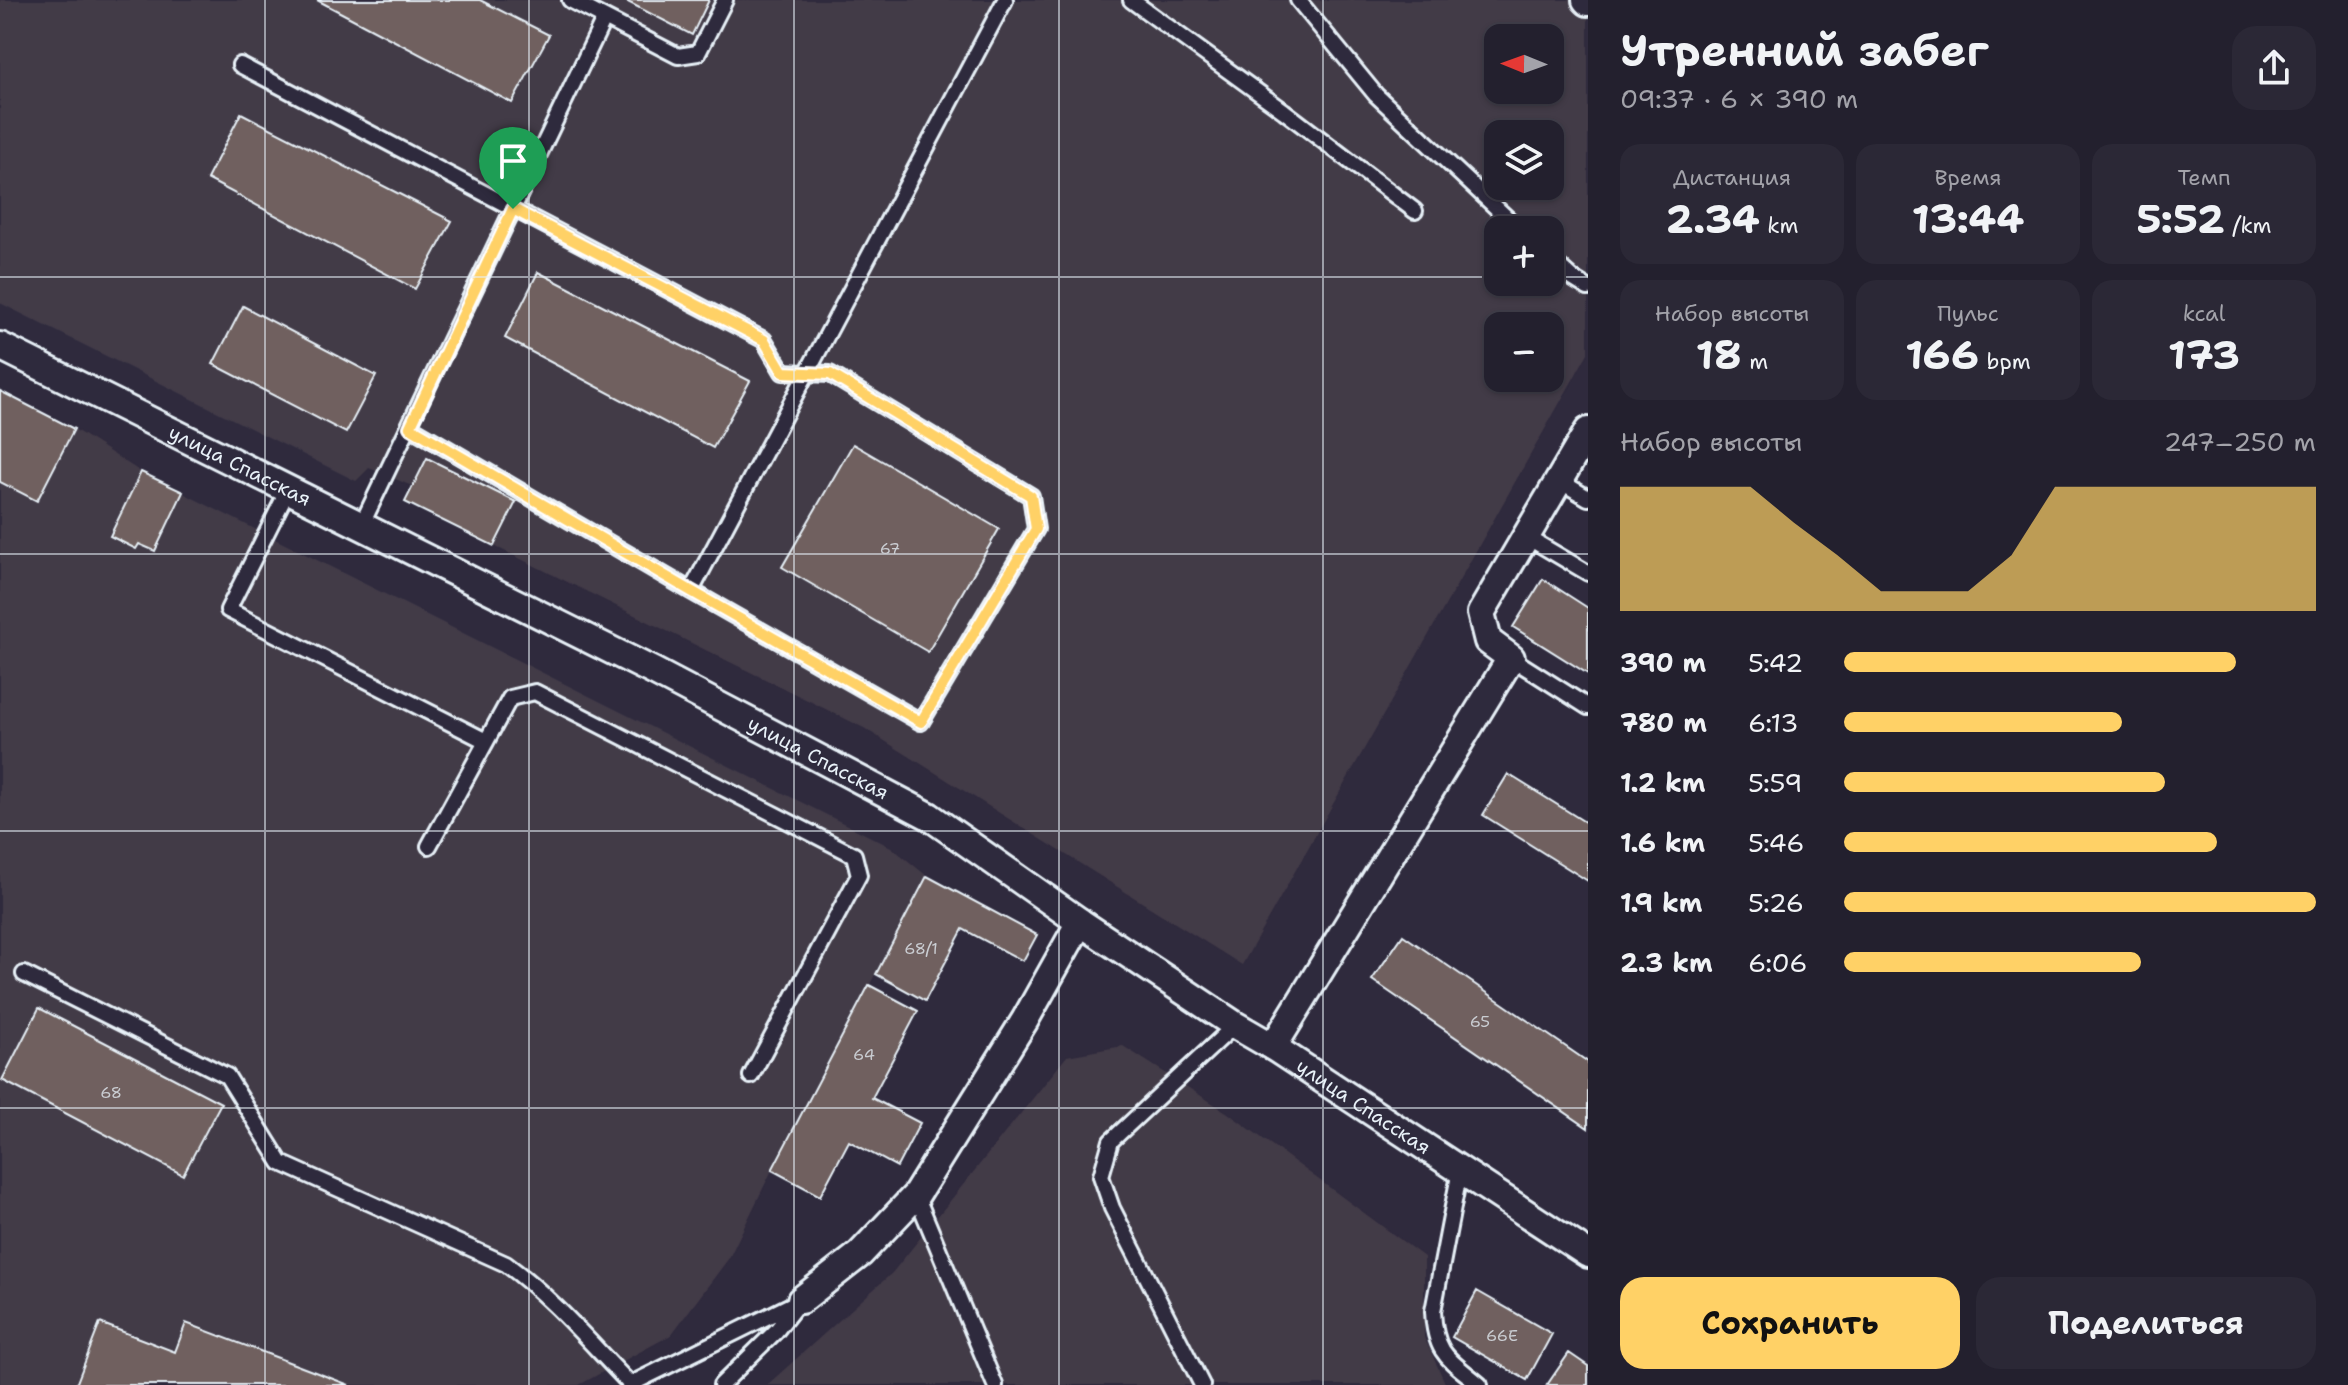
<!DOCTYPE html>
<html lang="ru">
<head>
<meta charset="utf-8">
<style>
  body { margin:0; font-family:"Shantell Sans",sans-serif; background:#2b2836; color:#f1f3f6; height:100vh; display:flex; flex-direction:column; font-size:30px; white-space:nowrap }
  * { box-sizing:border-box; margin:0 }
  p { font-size:26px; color:#a3a3aa }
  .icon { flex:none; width:44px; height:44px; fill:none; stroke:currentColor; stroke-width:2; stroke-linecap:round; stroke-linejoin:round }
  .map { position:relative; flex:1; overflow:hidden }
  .details { display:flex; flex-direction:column; background:#23202e; width:760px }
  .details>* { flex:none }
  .needle { width:52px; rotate:271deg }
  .tools { position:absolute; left:1484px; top:24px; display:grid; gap:16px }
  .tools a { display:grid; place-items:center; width:80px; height:80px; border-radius:16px; background:#23202e; box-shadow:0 2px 6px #0004,0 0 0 2px #403e4a; font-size:40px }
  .pin { position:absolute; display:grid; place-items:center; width:68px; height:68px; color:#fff; margin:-82px -34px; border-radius:50% 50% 50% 0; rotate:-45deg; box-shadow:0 0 8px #0007 }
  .pin .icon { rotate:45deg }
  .round { display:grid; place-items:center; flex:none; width:84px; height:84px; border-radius:24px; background:#2b2836 }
  .overview { display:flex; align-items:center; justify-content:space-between; height:136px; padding:0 32px }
  h1 { font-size:44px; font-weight:700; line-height:60px }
  .metrics { display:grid; grid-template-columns:repeat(3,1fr); gap:12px; height:136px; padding:8px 32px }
  .metrics div { display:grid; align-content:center; border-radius:20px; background:#2b2836; text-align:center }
  .metrics b { font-size:40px; font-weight:700 }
  .metrics small { font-size:22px; font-weight:400 }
  .metrics p { font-size:22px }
  .chart { height:224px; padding:16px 32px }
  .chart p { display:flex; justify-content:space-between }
  .chart svg { width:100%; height:144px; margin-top:8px; fill:#ffd166; opacity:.7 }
  .action { display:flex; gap:16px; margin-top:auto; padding:16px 32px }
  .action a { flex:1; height:92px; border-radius:24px; background:#ffd166; color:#111; font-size:32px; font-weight:700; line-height:92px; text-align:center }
  .action a+a { background:#2b2836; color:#f1f3f6 }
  ul { padding:0 32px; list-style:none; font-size:26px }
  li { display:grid; grid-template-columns:128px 96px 1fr; align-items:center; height:60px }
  li i { height:20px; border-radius:10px; background:#ffd166 }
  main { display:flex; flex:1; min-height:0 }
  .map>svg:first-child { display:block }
  .built { fill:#423a47; fill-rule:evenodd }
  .building { fill:#70615e; stroke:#e8f1f8; stroke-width:2 }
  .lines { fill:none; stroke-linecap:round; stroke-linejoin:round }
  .service-casing { stroke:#e8f1f8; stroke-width:20 }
  .minor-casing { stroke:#e8f1f8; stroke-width:32 }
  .service { stroke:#2f2a3d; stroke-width:14 }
  .minor { stroke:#2f2a3d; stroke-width:26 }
  .route-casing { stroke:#fff; stroke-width:16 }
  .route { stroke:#ffd166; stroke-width:10 }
  .grid { fill:none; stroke:#e8f1f8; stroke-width:2; stroke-opacity:0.55 }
  .labels { text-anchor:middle; stroke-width:7; stroke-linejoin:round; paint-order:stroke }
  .number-label { font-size:16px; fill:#cacdd2 }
  .street-label { font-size:20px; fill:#e8f1f8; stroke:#2f2a3d }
</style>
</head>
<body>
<main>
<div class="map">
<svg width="1588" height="1385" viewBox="0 0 1588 1385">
  <rect width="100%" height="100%" fill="#2f2a3d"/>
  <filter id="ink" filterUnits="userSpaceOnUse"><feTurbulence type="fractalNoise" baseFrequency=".0125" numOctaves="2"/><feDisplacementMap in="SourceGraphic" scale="16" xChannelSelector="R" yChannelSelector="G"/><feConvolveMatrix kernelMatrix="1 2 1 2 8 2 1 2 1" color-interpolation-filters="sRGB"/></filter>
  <g filter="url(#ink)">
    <!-- built -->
    <path class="built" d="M0,0h1588v353l-346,612 -378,-237 -459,-226 7,-16 -43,-18 -13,13 -356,-178zM1498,38h52v52h-52zM1498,134h52v52h-52zM1498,230h52v52h-52zM1498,326h52v52h-52z
      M0,391l74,38 67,43 750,375 36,29 -155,294 -43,88 -58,77 -92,50h-579z
      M1123,1046l105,67 196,144v80l22,48h-679l125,-112 175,-217z"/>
    <!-- building -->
    <path class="building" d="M317,0h163l69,35 -37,68z
      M624,0h85l-17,35z
      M241,113l211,108 -37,68 -208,-110z
      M538,272l212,109 -37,67 -208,-110z
      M243,306l133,70 -30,57 -133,-69z
      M0,391l74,38 -37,72 -37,-19z
      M853,444l146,85 -71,123 -146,-85z
      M427,458l89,44 -22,44 -89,-44z
      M141,472l42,20 -28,59 -16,-7 -3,5 -26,-13z
      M1543,579l45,29v66l-75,-47z
      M1508,774l80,50v57l-105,-66z
      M927,876l110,59 -14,26 -60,-32 -38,72 -49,-27z
      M1403,935l185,127v66l-216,-148z
      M869,985l49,26 -46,87 48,25 -23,44 -48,-26 -29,55 -48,-26z
      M39,1008l182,95 -38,72 -181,-95z
      M1477,1291l75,43 -25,46 -75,-43z
      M100,1323l75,29 11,-29 163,62h-273z
      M1569,1353l19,13v19h-41z"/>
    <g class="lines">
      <!-- service casing -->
      <g class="service-casing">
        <path id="service" d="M570,0l108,56 20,-3 27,-53
          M1131,0l153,111 131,100
          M1298,0l78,95 144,135
          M240,65l524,275 19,32 47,2 201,122 5,33 -115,193 -230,-131 -281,-164
          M1550,258l22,20 16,10
          M1560,481l28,17
          M288,490l-60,120 258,131
          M361,526l243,-507
          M1527,537l61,36
          M691,591l314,-591
          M1511,658l77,49
          M429,846l81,-148 25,-6 319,163 5,20 -108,201
          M24,974l203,102 54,87 225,101c47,34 84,79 124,120
          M1460,1170l-27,141c2,44 16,48 47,74
          M916,1195l79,190
          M629,1385l172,-85
          M721,1385l55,-54 22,-28
          M1202,1385l-90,-177 -11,-32 10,-35 124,-116"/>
      </g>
      <!-- minor casing -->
      <g class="minor-casing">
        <g id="minor">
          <path d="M1586,0l2,2"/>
          <path id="s1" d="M0,346l653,325 276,145 151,106 155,103 38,22 315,207"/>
          <path d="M1273,1047l238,-389 -23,-17 -7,-28 107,-182"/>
          <path d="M801,1300l59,-46 56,-59 109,-175 55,-98"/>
        </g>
      </g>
      <!-- service -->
      <use href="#service" class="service"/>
      <!-- minor -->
      <use href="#minor" class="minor"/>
    </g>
  </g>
  <g class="lines" filter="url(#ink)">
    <!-- route casing -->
    <g class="route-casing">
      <path id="route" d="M513,209l251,131 19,32 47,2 201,122 5,33 -115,193 -230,-131 -281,-164z"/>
    </g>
    <!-- route -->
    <use href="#route" class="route"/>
  </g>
  <!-- grid -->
  <path class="grid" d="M265,0v1385M529,0v1385M794,0v1385M1059,0v1385M1323,0v1385M0,277h1498M1550,277h38M0,554h1588M0,831h1588M0,1108h1588"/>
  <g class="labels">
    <!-- number labels -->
    <g class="number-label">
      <text x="890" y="554">67</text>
      <text x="921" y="954">68/1</text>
      <text x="1480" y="1027">65</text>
      <text x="864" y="1060">64</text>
      <text x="111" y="1098">68</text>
      <text x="1502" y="1341">66Е</text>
    </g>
    <!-- street labels -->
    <g class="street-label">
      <text dy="7" stroke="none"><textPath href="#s1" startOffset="268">улица Спасская</textPath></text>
      <text dy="7" stroke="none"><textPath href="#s1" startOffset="916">улица Спасская</textPath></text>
      <text dy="7" stroke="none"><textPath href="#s1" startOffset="1564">улица Спасская</textPath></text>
    </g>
  </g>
</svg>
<div class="tools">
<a><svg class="needle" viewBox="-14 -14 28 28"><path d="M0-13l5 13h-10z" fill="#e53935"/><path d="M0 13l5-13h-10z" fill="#a3a3aa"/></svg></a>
<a><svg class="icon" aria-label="layers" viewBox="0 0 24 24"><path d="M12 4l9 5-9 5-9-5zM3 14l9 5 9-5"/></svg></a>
<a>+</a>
<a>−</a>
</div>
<div class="pin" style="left:513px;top:209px;background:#1e9e55"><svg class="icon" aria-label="arrive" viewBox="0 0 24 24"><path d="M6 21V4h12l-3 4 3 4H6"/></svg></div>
</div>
<section class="details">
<div class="overview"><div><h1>Утренний забег</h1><p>09:37 · 6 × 390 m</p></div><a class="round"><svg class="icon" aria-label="share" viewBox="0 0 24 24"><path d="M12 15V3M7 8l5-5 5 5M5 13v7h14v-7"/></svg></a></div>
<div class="metrics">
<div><p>Дистанция</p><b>2.34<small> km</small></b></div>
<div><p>Время</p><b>13:44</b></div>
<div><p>Темп</p><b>5:52<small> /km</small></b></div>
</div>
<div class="metrics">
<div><p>Набор высоты</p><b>18<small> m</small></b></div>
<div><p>Пульс</p><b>166<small> bpm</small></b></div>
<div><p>kcal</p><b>173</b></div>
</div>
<div class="chart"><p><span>Набор высоты</span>247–250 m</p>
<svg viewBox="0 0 160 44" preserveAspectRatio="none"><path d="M0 44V6L10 6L20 6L30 6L40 17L50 27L60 38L70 38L80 38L90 27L100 6L110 6L120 6L130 6L140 6L150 6L160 6V44z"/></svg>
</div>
<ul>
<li><b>390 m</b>5:42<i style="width:83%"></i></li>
<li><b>780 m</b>6:13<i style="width:59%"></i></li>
<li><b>1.2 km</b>5:59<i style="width:68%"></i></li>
<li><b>1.6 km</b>5:46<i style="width:79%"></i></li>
<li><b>1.9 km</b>5:26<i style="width:100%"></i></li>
<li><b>2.3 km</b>6:06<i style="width:63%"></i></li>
</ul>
<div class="action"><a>Сохранить</a><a>Поделиться</a></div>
</section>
</main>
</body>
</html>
